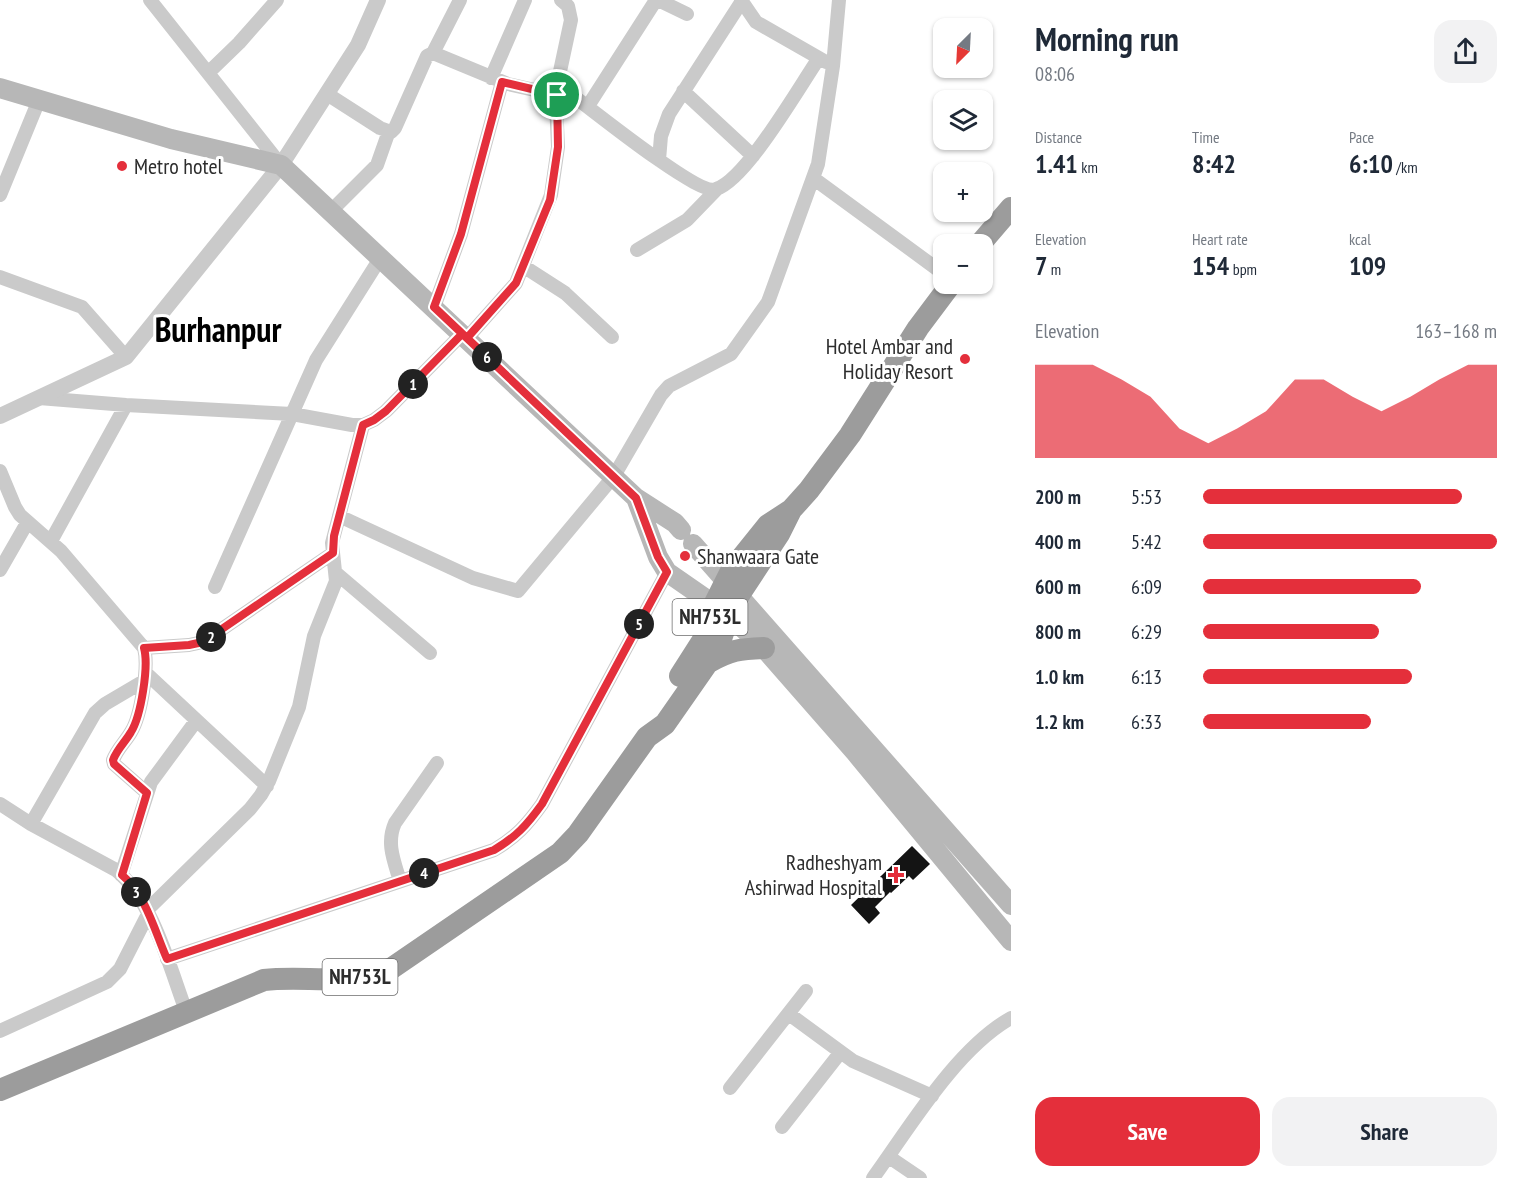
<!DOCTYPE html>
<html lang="en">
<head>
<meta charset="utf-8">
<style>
  body { margin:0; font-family:"PT Sans Narrow",sans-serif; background:#f2f2f3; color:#1f2937; height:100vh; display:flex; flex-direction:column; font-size:22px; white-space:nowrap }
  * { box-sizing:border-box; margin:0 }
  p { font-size:20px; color:#747a83 }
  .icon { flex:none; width:33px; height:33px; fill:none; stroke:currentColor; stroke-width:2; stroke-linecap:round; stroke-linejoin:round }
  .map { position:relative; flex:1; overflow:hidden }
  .drawer { display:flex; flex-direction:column; background:#fff; width:510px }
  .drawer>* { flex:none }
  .needle { width:39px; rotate:204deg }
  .buttons { position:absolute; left:933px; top:18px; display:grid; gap:12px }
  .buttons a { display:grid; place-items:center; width:60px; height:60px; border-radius:12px; background:#fff; box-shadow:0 2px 4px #0004; font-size:30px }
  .pin { position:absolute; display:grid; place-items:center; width:51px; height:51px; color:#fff; margin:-26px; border:3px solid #fff; border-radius:50%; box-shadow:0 2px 6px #0007 }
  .km { position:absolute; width:30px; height:30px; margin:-15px; border-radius:50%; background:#222; color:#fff; font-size:16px; line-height:30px; text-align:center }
  .round { display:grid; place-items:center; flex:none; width:63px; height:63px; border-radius:18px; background:#f2f2f3 }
  .headline { display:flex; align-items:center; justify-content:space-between; height:102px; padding:0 24px }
  h1 { font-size:33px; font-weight:700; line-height:45px }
  .metrics { display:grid; grid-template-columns:repeat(3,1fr); gap:9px; height:102px; padding:6px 24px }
  .metrics div { display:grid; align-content:center }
  .metrics b { font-size:26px; font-weight:700 }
  .metrics small { font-size:16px; font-weight:400 }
  .metrics p { font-size:16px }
  .chart { height:168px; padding:12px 24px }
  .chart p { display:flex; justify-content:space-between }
  .chart svg { width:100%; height:108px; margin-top:6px; fill:#e42f3b; opacity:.7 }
  .cta { display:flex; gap:12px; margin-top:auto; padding:12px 24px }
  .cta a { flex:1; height:69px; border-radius:18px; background:#e42f3b; color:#fff; font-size:24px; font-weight:700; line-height:69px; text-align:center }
  .cta a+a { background:#f2f2f3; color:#1f2937 }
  ul { padding:0 24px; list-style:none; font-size:20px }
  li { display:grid; grid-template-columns:96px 72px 1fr; align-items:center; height:45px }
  li i { height:15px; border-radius:8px; background:#e42f3b }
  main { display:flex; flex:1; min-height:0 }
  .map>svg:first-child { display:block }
  .building { fill:#141414 }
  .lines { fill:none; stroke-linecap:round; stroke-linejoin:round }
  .minor { stroke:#cacaca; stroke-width:14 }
  .tertiary { stroke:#cacaca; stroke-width:16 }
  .secondary { stroke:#b7b7b7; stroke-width:20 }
  .trunk { stroke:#9c9c9c; stroke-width:22 }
  .route-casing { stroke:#fff; stroke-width:12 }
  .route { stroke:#e42f3b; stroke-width:8 }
  .poi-dot { fill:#e42f3b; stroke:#fff; stroke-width:2 }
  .labels { text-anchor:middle; stroke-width:6; stroke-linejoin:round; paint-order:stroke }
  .shield { fill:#fff; stroke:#6c6c6c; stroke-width:1.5 }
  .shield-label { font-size:21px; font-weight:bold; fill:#2d2d2d }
  .poi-label { font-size:22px; fill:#2d2d2d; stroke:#fff; text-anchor:start }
  .town-label { font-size:34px; font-weight:bold; fill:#000; stroke:#fff }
</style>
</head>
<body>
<main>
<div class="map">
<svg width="1011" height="1178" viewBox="0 0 1011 1178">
  <rect width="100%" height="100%" fill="#fff"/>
  <!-- building -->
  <path class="building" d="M912,846l18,18 -17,16 -4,-4 -18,17 -1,-1 -15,15 5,6 -11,11 -18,-19z"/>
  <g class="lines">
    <!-- minor -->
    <path class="minor" d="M150,0l131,165
      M658,0l29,14
      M741,0l15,22 70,40
      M433,53l27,-53
      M208,73l31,-30 38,-43
      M491,78l34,-78
      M558,84c22,16 139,112 158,105 30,-9 83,-102 103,-131
      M683,91l70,65
      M327,94l53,34 11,4 4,-4 32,-72 6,-3 75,31 49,11
      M588,106l68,-106
      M659,160l2,-24 8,-22 73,-113
      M813,178l131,96
      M0,195l39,-95
      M331,211l46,-46 12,-34
      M637,250l50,-30 30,-31
      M523,266l42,27 47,44
      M0,277l82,30 44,50
      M434,307l27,-73 41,-152
      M467,338l49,-55 35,-88 7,-48 -2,-45 3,-26 12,-56 -3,-14 -7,-6
      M39,398l87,7 166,9 60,11h11l11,-5 12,-9 76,-77
      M0,471l15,36 5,8 41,36 83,97c5,18 -3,68 -13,84 -5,9 -14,17 -18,28l1,4 33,29
      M339,516l134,62 45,13 96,-115 47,-81 8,-9 62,-32 37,-52 50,-138 15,-98 6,-66
      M51,541l75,-136
      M0,570l27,-47
      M336,573l94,80
      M215,587l101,-227 65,-103
      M144,648l45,-3 14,-3 130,-89
      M146,673l121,113
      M0,804l31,20 85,46c36,29 54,98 70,141
      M31,824l64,-111 10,-9 39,-23
      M121,875l30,-93 45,-61
      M400,881c-6,-20 -14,-38 -5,-58l42,-60
      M147,910l103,-101 11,-14 8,-14 30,-74 15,-71 22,-55 -4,-38 31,-118
      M167,959l327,-109c22,-13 33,-25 48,-46l125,-232
      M789,1014l64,47 79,35
      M0,1031l107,-49 13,-13 28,-55
      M730,1088l76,-97
      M782,1127l58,-74
      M889,1157l31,21
      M873,1178c37,-51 83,-129 138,-160"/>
    <!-- tertiary -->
    <path class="tertiary" d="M0,416l126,-59 155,-192 77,-120 20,-45"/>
    <!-- secondary -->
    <path class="secondary" d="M0,88l171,51 110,26 355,333 39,25 6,7
      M636,498l22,59 9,15 62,43 35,33 91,104 156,189
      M693,544l318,361"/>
    <!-- trunk -->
    <path class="trunk" d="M980,244l31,-36
      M709,662c22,-12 30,-13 55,-14
      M680,676l23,-36 11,-35 17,-34 37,-46 23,-15 18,-20 41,-55 68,-107 33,-44
      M0,1090l264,-110c42,-5 88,7 128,-12l168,-115 18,-19 69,-97 18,-13 53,-76 11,-33 10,-20 40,-61 12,-24"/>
  </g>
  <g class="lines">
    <!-- route casing -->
    <g class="route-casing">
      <path id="route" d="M557,95l1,52 -8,53 -34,83 -49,55 -5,-4 -76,77 -12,9 -11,5 -29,111 -1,17 -130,89 -14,3 -45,3c5,18 -3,68 -13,84 -5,9 -14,17 -18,28l1,4 33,29 -25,82c24,20 33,57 45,84l327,-109c22,-13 33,-25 48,-46l125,-232 -9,-15 -22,-59 -202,-191 27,-73 41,-152 55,13"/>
    </g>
    <!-- route -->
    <use href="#route" class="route"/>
  </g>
  <!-- markers -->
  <g class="poi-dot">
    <circle cx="122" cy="166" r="6"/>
    <circle cx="965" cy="359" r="6"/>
    <circle cx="685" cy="556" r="6"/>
    <path d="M893 866h6v6h6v6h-6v6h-6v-6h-6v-6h6z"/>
  </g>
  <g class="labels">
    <!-- shield labels -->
    <g class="shield">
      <rect x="672.5" y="599" width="75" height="36" rx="4.5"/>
      <rect x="322.5" y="959" width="75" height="36" rx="4.5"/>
    </g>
    <g class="shield-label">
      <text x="710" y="624">NH753L</text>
      <text x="360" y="984">NH753L</text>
    </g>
    <!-- poi labels -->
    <g class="poi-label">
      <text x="134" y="174">Metro hotel</text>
      <text x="953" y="354" text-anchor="end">Hotel Ambar and<tspan x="953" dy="25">Holiday Resort</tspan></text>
      <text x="697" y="564">Shanwaara Gate</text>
      <text x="882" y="870" text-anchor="end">Radheshyam<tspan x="882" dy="25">Ashirwad Hospital</tspan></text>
    </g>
    <!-- town labels -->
    <g class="town-label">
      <text x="218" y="342">Burhanpur</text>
    </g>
  </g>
</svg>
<div class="buttons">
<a><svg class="needle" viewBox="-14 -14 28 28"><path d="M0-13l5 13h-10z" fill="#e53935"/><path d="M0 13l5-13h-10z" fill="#747a83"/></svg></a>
<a><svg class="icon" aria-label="layers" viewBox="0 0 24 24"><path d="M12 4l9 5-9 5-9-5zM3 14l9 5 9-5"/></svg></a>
<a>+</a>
<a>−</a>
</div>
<div class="pin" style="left:557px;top:95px;background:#1e9e55"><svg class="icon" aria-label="arrive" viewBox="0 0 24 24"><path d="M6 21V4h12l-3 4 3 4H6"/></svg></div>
<b class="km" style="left:413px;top:384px">1</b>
<b class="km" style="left:211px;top:637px">2</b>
<b class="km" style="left:136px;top:892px">3</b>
<b class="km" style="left:424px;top:873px">4</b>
<b class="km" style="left:639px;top:624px">5</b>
<b class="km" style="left:487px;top:357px">6</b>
</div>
<section class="drawer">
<div class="headline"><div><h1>Morning run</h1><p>08:06</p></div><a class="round"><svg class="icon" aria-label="share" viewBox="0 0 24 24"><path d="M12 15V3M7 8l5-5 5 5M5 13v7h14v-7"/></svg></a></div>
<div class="metrics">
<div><p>Distance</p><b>1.41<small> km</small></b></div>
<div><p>Time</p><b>8:42</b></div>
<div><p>Pace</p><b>6:10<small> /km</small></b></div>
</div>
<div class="metrics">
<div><p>Elevation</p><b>7<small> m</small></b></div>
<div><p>Heart rate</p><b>154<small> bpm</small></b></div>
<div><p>kcal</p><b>109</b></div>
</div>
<div class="chart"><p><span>Elevation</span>163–168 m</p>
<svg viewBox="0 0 160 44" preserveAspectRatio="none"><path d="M0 44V6L10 6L20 6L30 12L40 19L50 32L60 38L70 32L80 25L90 12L100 12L110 19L120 25L130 19L140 12L150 6L160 6V44z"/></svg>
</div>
<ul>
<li><b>200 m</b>5:53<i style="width:88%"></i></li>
<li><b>400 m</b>5:42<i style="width:100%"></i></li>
<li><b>600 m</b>6:09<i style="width:74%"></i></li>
<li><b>800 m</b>6:29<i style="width:60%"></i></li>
<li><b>1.0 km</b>6:13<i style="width:71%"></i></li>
<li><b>1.2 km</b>6:33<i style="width:57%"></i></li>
</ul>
<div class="cta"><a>Save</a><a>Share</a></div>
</section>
</main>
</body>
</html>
